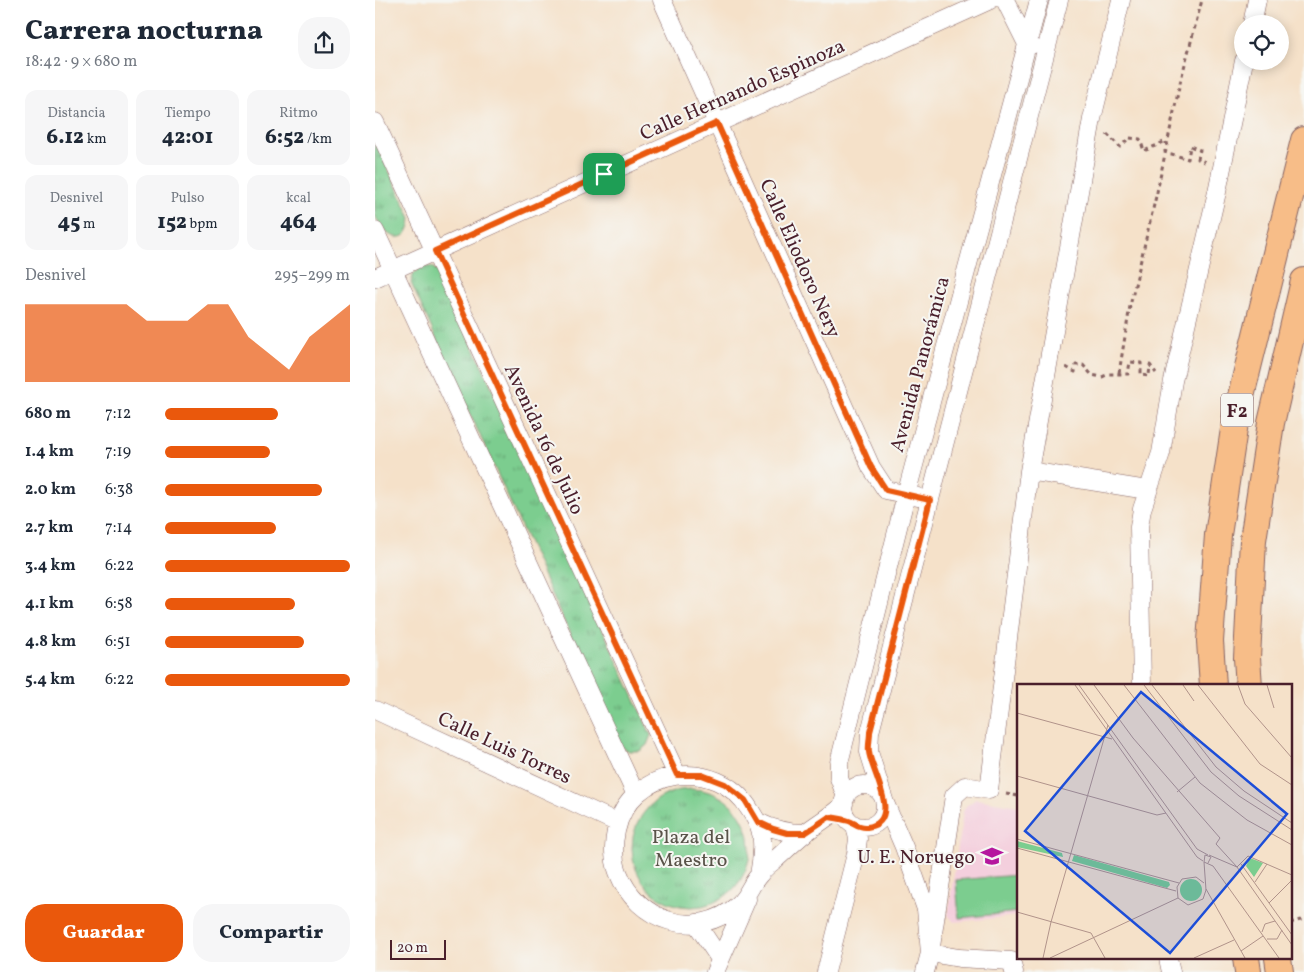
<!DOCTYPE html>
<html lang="es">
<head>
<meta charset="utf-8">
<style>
  body { margin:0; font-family:Vollkorn,serif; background:#f6f6f7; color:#1f2937; height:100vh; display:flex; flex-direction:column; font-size:19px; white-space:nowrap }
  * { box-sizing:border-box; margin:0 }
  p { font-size:16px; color:#747a83 }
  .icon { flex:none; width:28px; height:28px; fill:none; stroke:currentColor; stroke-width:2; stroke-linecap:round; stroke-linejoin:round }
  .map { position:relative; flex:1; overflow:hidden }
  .drawer { display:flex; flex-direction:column; background:#fff; width:375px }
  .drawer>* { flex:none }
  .tools { position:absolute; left:859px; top:15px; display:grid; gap:10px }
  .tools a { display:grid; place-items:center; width:55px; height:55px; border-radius:50%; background:#fff; box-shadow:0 2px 12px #0003; font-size:25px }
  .scale { position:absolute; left:15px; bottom:12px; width:56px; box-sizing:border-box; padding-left:5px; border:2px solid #4a1f2b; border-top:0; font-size:14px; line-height:18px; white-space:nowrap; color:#4a1f2b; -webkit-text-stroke:4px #f6f6f2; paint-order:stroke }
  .pin { position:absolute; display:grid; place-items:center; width:42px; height:42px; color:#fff; margin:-21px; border-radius:10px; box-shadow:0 2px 8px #0006 }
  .round { display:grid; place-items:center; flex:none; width:52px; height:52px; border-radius:20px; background:#f6f6f7 }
  .head { display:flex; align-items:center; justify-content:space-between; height:85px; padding:0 25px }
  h1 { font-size:28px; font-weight:800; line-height:38px }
  .metrics { display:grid; grid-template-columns:repeat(3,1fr); gap:8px; height:85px; padding:5px 25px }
  .metrics div { display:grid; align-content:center; border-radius:12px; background:#f6f6f7; text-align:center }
  .metrics b { font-size:21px; font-weight:800 }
  .metrics small { font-size:14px; font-weight:400 }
  .metrics p { font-size:14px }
  .chart { height:140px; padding:10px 25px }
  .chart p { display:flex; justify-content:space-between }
  .chart svg { width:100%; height:90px; margin-top:5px; fill:#ea580c; opacity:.7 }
  .button { display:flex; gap:10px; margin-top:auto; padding:10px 25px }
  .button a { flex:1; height:58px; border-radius:20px; background:#ea580c; color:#fff; font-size:20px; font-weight:800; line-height:58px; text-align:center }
  .button a+a { background:#f6f6f7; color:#1f2937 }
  ul { padding:0 25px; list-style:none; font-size:16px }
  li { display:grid; grid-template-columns:80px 60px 1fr; align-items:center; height:38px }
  li i { height:12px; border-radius:6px; background:#ea580c }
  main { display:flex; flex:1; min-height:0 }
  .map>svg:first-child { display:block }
  .built { fill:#f4cfdd }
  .grass { fill:url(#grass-tufts); stroke:#62765d }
  .garden { fill:#7bcd8f; stroke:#62765d }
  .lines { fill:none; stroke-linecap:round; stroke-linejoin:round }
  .minor-casing { stroke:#866362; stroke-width:19 }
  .highway-casing { stroke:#866362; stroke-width:28 }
  .path { stroke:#866362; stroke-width:3; stroke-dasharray:4 4; stroke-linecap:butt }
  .minor { stroke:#fff; stroke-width:18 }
  .highway { stroke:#f7bd88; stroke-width:26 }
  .route-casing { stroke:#fff; stroke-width:10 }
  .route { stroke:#ea580c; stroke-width:6 }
  .labels { text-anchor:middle; stroke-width:4; stroke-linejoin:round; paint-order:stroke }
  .shield { fill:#f6f6f2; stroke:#7e6067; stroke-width:1 }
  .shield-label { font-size:19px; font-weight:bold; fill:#4a1f2b }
  .street-label { font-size:20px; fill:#4a1f2b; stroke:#f6f6f2 }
  .park-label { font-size:20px; fill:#595349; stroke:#f6f6f2 }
  .poi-label { font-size:20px; fill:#4a1f2b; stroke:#f6f6f2; text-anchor:end }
  .inset-road { fill:none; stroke:#b1938a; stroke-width:1 }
  .view { fill:#1d4ed8; fill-opacity:0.15; stroke:#1d4ed8; stroke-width:2.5 }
  .inset-edge { fill:none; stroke:#4a1f2b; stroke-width:2.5 }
</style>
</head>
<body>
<main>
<section class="drawer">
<div class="head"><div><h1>Carrera nocturna</h1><p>18:42 · 9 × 680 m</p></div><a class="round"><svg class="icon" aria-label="share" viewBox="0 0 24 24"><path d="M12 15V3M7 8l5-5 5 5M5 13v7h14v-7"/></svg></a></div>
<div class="metrics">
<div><p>Distancia</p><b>6.12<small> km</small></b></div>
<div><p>Tiempo</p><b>42:01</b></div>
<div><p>Ritmo</p><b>6:52<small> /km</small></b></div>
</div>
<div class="metrics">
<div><p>Desnivel</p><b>45<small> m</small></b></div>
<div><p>Pulso</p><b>152<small> bpm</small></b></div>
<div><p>kcal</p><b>464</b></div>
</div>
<div class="chart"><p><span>Desnivel</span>295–299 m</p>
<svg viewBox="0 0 160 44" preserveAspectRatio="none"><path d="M0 44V6L10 6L20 6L30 6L40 6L50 6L60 14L70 14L80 14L90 6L100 6L110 22L120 30L130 38L140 22L150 14L160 6V44z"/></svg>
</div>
<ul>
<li><b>680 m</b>7:12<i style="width:61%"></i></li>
<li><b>1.4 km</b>7:19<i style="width:57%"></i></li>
<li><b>2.0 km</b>6:38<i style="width:85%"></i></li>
<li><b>2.7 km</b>7:14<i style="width:60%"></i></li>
<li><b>3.4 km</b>6:22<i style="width:100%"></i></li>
<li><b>4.1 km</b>6:58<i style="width:70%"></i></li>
<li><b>4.8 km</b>6:51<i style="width:75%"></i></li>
<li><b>5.4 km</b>6:22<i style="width:100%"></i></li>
</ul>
<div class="button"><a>Guardar</a><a>Compartir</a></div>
</section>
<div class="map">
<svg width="929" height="972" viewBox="0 0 929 972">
  <defs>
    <pattern id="grass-tufts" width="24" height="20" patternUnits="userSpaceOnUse" patternTransform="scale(1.25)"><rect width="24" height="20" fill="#7bcd8f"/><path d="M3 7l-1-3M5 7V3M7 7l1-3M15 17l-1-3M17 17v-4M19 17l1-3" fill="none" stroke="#67a675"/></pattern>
  </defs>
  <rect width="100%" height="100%" fill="#f6f6f2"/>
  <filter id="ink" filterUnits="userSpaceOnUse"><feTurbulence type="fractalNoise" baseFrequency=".02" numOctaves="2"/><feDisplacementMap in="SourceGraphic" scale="10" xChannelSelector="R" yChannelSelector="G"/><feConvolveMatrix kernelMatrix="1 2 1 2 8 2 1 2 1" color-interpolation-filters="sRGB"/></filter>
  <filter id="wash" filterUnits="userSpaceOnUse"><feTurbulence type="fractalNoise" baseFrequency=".0096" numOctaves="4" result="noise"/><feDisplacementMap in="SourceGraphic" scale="20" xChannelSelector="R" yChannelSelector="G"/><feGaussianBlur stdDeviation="1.12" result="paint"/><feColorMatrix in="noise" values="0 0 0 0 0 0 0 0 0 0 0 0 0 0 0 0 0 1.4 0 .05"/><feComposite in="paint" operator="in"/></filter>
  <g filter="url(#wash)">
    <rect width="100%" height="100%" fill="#f5e1c9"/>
    <!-- built -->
    <path class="built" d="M601,799l42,7v110l-64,6 -6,-7 15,-103 3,-6z"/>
    <!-- grass -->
    <path class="grass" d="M0,141l36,77c-2,34 -33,17 -36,-6 0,-8 0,-16 0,-24 0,-16 0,-31 0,-47z
      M47,266l10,1 7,5 212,463 -4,10 -7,6h-11l-8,-4 -210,-464 3,-10z
      M257 848a59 59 0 1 1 118 0a59 59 0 1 1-118 0Z"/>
    <!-- garden -->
    <path class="garden" d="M643,875v37l-59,6 -3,-38z"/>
  </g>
  <g filter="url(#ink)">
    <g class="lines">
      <!-- minor casing -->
      <g class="minor-casing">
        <path id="minor" d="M287,0l209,467 15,23 32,7
          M630,0l22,44 4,1
          M877,24l5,-24
          M0,122l302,653
          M0,231l261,564
          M0,278l615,-278
          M654,471l118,19
          M767,686l-3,-159 3,-18 19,-56 12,-72 44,-189 27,-131
          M0,710l243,113
          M468 806a21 21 0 1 1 42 0a21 21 0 1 1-42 0Z
          M471,797l-7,-19v-15l67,-268 133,-495
          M508,797l-14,-45 1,-20 189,-732
          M510,803l19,44 22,62 4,44 -5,19
          M383,822c16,8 29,11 46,11
          M384,875c2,-12 4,-22 3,-34 0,-12 -6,-22 -12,-31 -33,-55 -121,-43 -134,21 -3,14 -3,28 2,41 19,50 78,69 120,33 11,-10 13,-22 22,-31 4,-6 11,-11 16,-15 10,-9 19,-18 29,-26 13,-10 26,-17 39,-29
          M321,923l24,36
          M793,958l3,14
          M340,972l32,-73
          M451,972l30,-118 2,-15 -3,-14
          M639,972l-3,-11 -52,-3 -29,-5 24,-157 11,-10 24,4 40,-319 63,-352 29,-119"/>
      </g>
      <!-- highway casing -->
      <g class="highway-casing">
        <path id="highway" d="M838,686l-3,-45 8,-106 18,-119 68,-276
          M874,686l-2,-28 6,-118 18,-117 33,-142
          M871,958l2,14
          M903,958l2,14"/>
      </g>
      <!-- path -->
      <path class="path" d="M732,134l13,13 9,-9 11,1 4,12 22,-10v3
        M790,150v2l23,7 2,-13 10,4 -2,9 7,3
        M691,367l9,5 1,-7h7l9,10 10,2 7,-3h19l2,-12 11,1v12l8,1 1,-11 6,8
        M744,373l11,-67 27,-114 23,-109 22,-83
        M631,794l12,2
        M915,923l14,-4"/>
      <!-- minor -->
      <use href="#minor" class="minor"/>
      <!-- highway -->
      <use href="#highway" class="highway"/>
    </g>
  </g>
  <g class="lines" filter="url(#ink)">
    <!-- route casing -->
    <g class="route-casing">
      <path id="route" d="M342,123l154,344 15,23 44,10 -60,232c0,7 -2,14 -1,20 2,19 35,70 -2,75 -8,1 -12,-4 -18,-6 -6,-2 -13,-3 -20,-4l-24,16h-18l-14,-4 -15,-7 -13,-22 -20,-16 -23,-9h-25l-242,-524z"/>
    </g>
    <!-- route -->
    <use href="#route" class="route"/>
  </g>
  <!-- icons -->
  <defs>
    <g id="school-bare" transform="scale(1.725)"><path d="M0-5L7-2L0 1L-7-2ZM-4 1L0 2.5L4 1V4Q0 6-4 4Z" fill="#b5179e" stroke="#f6f6f2" stroke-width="2.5" paint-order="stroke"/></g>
  </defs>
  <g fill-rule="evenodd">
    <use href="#school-bare" x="617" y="856"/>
  </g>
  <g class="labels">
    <!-- shield labels -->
    <rect class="shield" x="846" y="393.5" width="32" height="33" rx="4"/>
    <g class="shield-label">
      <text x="862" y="417">F2</text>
    </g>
    <!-- street labels -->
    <g class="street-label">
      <text transform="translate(367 89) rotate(-24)" y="7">Calle Hernando Espinoza</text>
      <text transform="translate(426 258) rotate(66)" y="7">Calle Eliodoro Nery</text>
      <text transform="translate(544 364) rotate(-75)" y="7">Avenida Panorámica</text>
      <text transform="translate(170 439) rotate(65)" y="7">Avenida 16 de Julio</text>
      <text transform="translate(130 747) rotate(25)" y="7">Calle Luis Torres</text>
    </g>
    <!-- park labels -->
    <g class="park-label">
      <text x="316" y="843">Plaza del<tspan x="316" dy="23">Maestro</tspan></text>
    </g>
    <!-- poi labels -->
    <g class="poi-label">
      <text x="600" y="863">U. E. Noruego</text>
    </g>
  </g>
  <!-- overview -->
  <g transform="translate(642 684)">
    <rect width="275" height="275" fill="#f5e1c9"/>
    <path d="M0,157l45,12 1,4 -46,-10zM57,171l95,27 1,3 -3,3 -95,-27zM233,174l13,5 -9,14 -8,-11zM163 206a11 11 0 1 1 22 0a11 11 0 1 1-22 0Z" fill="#7bcd8f"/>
    <path class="inset-road" d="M58,1l122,172 6,4M62,1l118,164 11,6M77,1l39,53 87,100 -4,6 21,23 11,-11 44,19M107,1l76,98 47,37 45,25M127,1l67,87 28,24 53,34M135,1l64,82 28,24 48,32M166,1l11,16M181,1l62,79 32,21M221,1l7,19 47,54M250,1l7,23M0,29l95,26M0,92l140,39 9,-2M160,108l18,-15M0,155l162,44M0,164l159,43M192,171l28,12 55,78M191,179l3,-6 -6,-2 -1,7 9,4 66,92M224,180l51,71M238,198l12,-18M187,199l-8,-6 -14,2 -5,8 1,11 10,7 15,-6 3,-9 -2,-28M189,205l39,69M252,219l23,-23M0,228l74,21 14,25M245,248l3,-8 10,-3M250,255h10l5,-9M224,267l22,-15M26,274l8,-36 57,-197M33,274l128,-60M177,274l40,-18"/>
    <path class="view" d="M124,8l146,122 -117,139 -145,-122z"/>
    <rect width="275" height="275" class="inset-edge"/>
  </g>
</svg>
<div class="tools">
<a><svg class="icon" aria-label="locate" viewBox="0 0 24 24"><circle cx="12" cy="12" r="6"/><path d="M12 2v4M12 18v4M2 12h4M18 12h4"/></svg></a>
</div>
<div class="scale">20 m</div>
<div class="pin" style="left:229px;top:174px;background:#1e9e55"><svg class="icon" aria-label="arrive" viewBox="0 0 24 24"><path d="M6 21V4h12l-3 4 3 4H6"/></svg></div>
</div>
</main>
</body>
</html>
